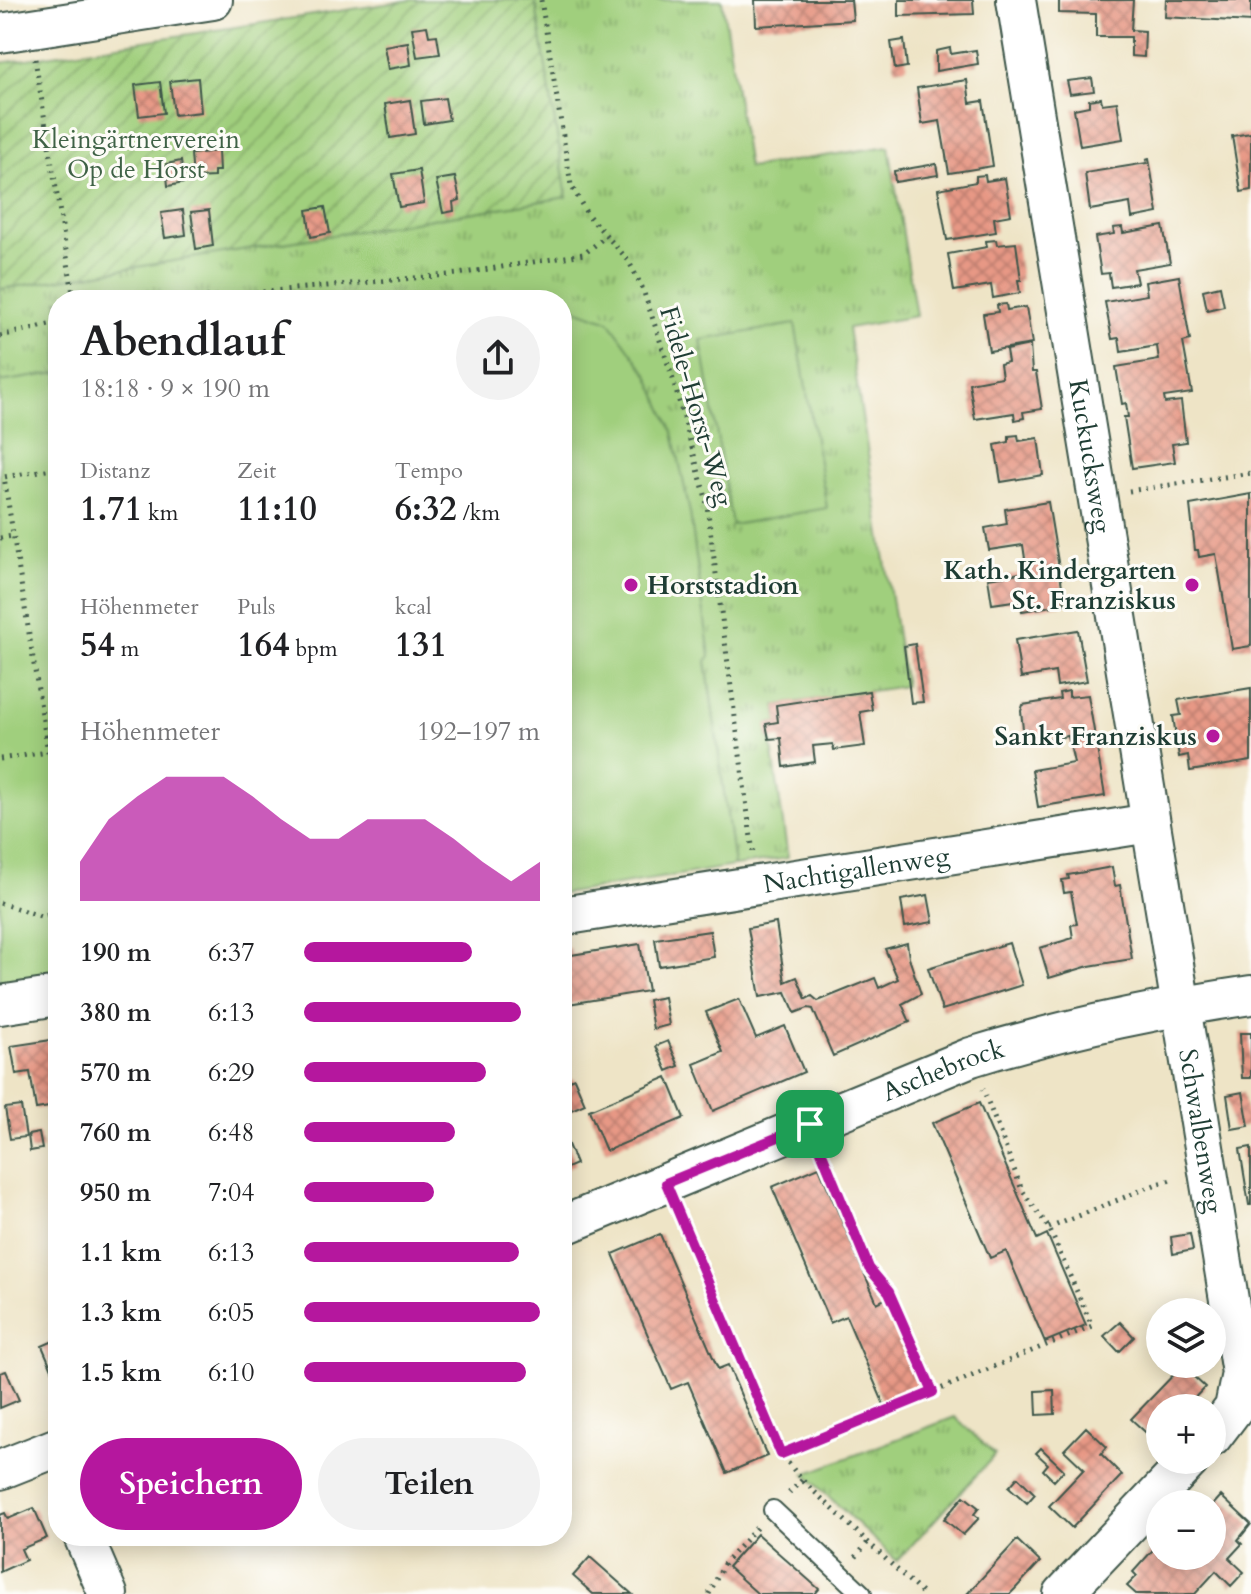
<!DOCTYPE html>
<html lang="de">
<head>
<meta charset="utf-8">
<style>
  body { margin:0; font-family:Cardo,serif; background:#f2f2f2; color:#202124; height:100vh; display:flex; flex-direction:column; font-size:30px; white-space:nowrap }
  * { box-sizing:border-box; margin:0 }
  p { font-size:26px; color:#757577 }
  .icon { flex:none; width:44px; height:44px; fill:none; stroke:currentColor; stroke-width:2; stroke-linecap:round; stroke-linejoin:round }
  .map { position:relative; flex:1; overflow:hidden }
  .details { position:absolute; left:48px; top:290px; width:524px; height:1256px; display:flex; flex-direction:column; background:#fff; border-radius:32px; box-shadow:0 4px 20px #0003 }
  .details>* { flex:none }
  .controls { position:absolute; left:1146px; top:1298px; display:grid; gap:16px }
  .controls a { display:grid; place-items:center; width:80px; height:80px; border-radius:50%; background:#fff; box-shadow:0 4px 20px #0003; font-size:40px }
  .pin { position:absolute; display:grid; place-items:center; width:68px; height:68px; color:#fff; margin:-34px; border-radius:16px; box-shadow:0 4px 12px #0006 }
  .round { display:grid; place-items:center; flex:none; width:84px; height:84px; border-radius:42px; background:#f2f2f2 }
  .head { display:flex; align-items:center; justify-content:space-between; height:136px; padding:0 32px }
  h1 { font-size:44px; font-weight:800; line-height:60px }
  .figures { display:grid; grid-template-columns:repeat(3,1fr); gap:12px; height:136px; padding:8px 32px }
  .figures div { display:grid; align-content:center }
  .figures b { font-size:34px; font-weight:800 }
  .figures small { font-size:22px; font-weight:400 }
  .figures p { font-size:22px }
  .chart { height:224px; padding:16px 32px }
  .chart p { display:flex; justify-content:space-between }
  .chart svg { width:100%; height:144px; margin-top:8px; fill:#b5179e; opacity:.7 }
  .action { display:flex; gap:16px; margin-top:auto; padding:16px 32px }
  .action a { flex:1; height:92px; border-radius:48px; background:#b5179e; color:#fff; font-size:32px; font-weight:800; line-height:92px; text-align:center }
  .action a+a { background:#f2f2f2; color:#202124 }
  ul { padding:0 32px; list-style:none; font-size:26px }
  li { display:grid; grid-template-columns:128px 96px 1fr; align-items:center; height:60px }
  li i { height:20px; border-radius:10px; background:#b5179e }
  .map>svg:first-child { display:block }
  .park { fill:url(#park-tufts); stroke:#608658; stroke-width:2 }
  .garden { fill:url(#garden-furrows); stroke:#608658; stroke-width:2 }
  .pitch { fill:#a0cf7d; stroke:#608658; stroke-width:2 }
  .building { fill:url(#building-cross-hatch) }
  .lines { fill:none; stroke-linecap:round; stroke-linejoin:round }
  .service-casing { stroke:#3e564a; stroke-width:22 }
  .minor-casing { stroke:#3e564a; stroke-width:42 }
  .path { stroke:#3e564a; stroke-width:5; stroke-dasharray:2 6; stroke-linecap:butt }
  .service { stroke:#fff; stroke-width:18 }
  .minor { stroke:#fff; stroke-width:38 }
  .route-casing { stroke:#fff; stroke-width:16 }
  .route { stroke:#b5179e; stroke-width:10 }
  .poi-dot { fill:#b5179e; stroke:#fdfcf7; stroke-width:3 }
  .labels { text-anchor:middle; stroke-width:6; stroke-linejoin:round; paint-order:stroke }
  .park-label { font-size:26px; fill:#3f6246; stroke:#fdfcf7 }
  .street-label { font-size:26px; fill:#1f3d34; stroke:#fdfcf7 }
  .poi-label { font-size:26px; font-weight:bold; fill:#1f3d34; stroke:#fdfcf7; text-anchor:end }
</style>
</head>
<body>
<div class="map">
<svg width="1251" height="1594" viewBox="0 0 1251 1594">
  <defs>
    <pattern id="park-tufts" width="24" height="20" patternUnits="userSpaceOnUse" patternTransform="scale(2)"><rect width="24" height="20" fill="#a0cf7d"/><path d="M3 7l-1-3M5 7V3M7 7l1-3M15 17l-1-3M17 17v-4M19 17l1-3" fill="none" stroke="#82a967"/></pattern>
    <pattern id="garden-furrows" width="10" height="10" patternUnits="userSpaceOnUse" patternTransform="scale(2)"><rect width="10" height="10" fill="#a0cf7d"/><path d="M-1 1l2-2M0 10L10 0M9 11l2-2" fill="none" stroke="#82a967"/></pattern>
    <pattern id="building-cross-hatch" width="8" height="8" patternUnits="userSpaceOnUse" patternTransform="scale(2)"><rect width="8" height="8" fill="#e79885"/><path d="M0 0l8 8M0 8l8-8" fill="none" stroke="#bb7d6e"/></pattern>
  </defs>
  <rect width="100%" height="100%" fill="#fdfcf7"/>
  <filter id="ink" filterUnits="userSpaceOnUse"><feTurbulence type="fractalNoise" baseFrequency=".0125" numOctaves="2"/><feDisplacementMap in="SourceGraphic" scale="16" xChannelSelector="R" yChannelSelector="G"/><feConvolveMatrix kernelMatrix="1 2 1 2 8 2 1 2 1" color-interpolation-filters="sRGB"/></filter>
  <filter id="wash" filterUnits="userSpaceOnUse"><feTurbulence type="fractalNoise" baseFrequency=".006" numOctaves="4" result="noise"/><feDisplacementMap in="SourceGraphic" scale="32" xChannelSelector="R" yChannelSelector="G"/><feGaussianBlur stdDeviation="1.8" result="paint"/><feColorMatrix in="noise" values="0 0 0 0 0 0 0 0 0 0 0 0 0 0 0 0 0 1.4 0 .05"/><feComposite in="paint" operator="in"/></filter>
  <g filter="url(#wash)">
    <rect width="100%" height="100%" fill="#eee4c6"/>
    <!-- park -->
    <path class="park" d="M535,0h187l26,168 141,-22 27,170 -68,12 57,358 -129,19 2,17 -11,2 2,15h2l17,119 -54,8 -28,-206 -97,-339 -47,-17v-4l-18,-2 -16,2h-470v73l-58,9v-93l566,-92z
      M955,1417l40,38 -98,106 -92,-87z"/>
    <!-- garden -->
    <path class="garden" d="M411,0h124l32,197 -567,92v-226z"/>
    <!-- pitch -->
    <path class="pitch" d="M562,304l47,17 39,54 25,57 17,81 20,143 -4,5 28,205 -172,28z
      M795,324l32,184 -95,17 -31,-185z
      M58,373v603l-58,9v-603z"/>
    <g id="blocks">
      <!-- building -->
      <path class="building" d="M755,0h96l2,20 -97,6z
        M899,0h74l1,14 -75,2z
        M1059,0h74l-2,30 14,1 -1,26 -13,-1v-19h-35v-23l-37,-1z
        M1166,0h85v22l-86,-5z
        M427,26l2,10 8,-1 3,19 -23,3 -5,-29z
        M904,40l3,27 -12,2 -4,-27z
        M408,42l3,23 -23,4 -4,-23z
        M950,48l1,6 25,-4 2,14 -42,7v-20z
        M198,78l3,34 -27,3 -4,-34z
        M1092,78l2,13 -24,3 -3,-13z
        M967,80l3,23 13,-2 10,65 -44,7 -9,-52 -18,3 -5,-36z
        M160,82l4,31 -25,3 -4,-31z
        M445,98l4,22 -25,4 -3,-23z
        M1101,98l1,6 15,-2 6,37 -43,7 -6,-37 15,-3v-6z
        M410,100l5,34 -25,4 -5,-34z
        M1251,133v57l-10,2 -9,-56z
        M218,151l1,20h-5v6l-21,1 -2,-24z
        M1149,159l9,54 -26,5 -2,-15 -40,7 -5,-37 62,-10 -1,-3z
        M181,161l3,22 -16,3 -2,-22z
        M936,164l2,11 -43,7 -1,-11z
        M419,170l5,33 -25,4 -6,-33z
        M985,175l1,6 19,-3 6,37 -17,3 2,14 -49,8 -9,-51 38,-7v-6z
        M455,177l5,23 -7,2 1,9 -11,2 -7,-33z
        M325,207l5,26 -19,4 -4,-27z
        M183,210l3,25 -21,3 -4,-25z
        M209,210l4,36 -17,3 -5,-37z
        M1163,226l7,37 -36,6 3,14 -26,4 -2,-14 -8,1 -6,-37 19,-3 -1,-6 9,-1 1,6z
        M996,240l1,5 19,-2 5,37h-3l2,13 -27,5 -2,-13 -37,6 -6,-37 39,-7 -1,-6z
        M1179,276l11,64 -7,2 9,51 -28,4 1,6 16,-2 5,41 -14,2 3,18 -43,6 -8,-51h4l-2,-14 -4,1 -6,-37 43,-7 -2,-14 -36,6 -2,-14 -7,1 -7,-37 42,-7 -2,-13z
        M1220,286l4,20 -17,4 -4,-20z
        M1006,304l1,6 19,-3 6,37 -43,7 -6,-37 15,-2 -1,-7z
        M1030,345l2,27h4l6,37 -19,3 1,6 -9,2 -1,-7 -39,6 -6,-36 33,-6 -2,-13 8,-2 -2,-12z
        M1018,435l1,6 19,-3 5,37 -42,7 -6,-37 14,-3v-6z
        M1251,494v152l-19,3 -16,-95 -17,3 -1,-7h-3l-5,-45z
        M1048,502l17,102 -43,7 -2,-11 -28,4 -4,-26 39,-6 -4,-27 -34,5 -4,-22 22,-4 -2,-15z
        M1078,630l9,51 -30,5 -2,-14 -34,6 -6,-38z
        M915,644l8,58 -12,1 -7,-57z
        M1251,688v73l-61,10 -2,-16 -9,2 -6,-41 8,-1 -3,-15z
        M869,691l3,19 -12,2 5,34 -31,4 -1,-6 -20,2 2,16 -31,5 -3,-29 -12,1 -3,-15 12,-2 -2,-17z
        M1069,691v6l19,-2 17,101 -67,11 -6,-37 42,-7 -6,-27 -39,6 -6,-13 -2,-18 2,-6 37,-6 -1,-6z
        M1112,867l3,19 5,-1 12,74 -43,7 -40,12 -9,-30 33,-10 -2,-13 6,-1 -6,-32 -7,1 -2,-13 7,-1 -1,-4z
        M928,895l5,27 -28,5 -4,-27z
        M776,923l9,59 12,-5 9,22 6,-3 6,5 57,-23 4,10 19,-9 -13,-30 22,-6 2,15 12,36 -19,10 8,18 -77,34 -20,-47 -5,-1 -13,5 -9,-21 -26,5 -12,-69z
        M710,931l4,26 -55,9 -4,-27z
        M1009,943l13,42 -80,25 -14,-42z
        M640,944l8,47 -86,14v-56l8,-1 1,7z
        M664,997l5,28 -16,4 -5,-29z
        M739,999l17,39 29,-12 19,46 -91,39 -19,-47 29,-12 -17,-40z
        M1240,1033h11v45h-9z
        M58,1039v45l-5,1 3,21 -20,3 -6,-37 -14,2 -5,-28z
        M668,1041l11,25 -12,5 -11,-25z
        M667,1077l17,41 -78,33 -17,-41z
        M574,1078l11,26 -23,10v-31z
        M1243,1092l6,34 -17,3 -5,-34z
        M979,1103l58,136 10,-5 39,91 -41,17 -39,-91 -16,7 -58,-135z
        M21,1106l5,31 -16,2 -5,-31z
        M562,1130l14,34 -14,6z
        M39,1133l3,16 -12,2 -2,-16z
        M1251,1147v58h-2l-9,-56z
        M819,1167l58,136 10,-5 39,92 -41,17 -39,-91 -16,7 -58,-136z
        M660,1234l58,135 10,-4 39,91 -40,17 -39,-91 -17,7 -58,-135z
        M1190,1234l3,16 -20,4 -2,-17z
        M1197,1301l4,11h-20l-2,-4z
        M1120,1322l14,15 -15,15 -15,-16z
        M58,1339v44l-16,-37z
        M1182,1366l23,21 -20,21h-25v26l-6,6 -23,-21z
        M6,1371l13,29 -19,8v-35z
        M1054,1390l1,24 -18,1 -1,-24z
        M1086,1427l21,20 -6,7 21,21 -50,53 -23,-22 35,-37 -20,-19z
        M1041,1448l23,22 -10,11 -11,-11 5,-6 -12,-11z
        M1018,1477l17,17 -8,9 -18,-16z
        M964,1496l15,12 -5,6 5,4 -16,17 -19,-16z
        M1221,1496l30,28 -13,16 4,4 -13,14 15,14 -13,14 -15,-15 -21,23h-59l-9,-8 10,-10 -4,-4 27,-30v14h52v-50z
        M34,1508l13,30 -26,11 5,11 -26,12v-57l5,-2 3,6z
        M757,1534l62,55 -4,5h-57l-30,-27z
        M1017,1540l23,22 -25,27 -5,5h-43z
        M590,1557l42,37h-39l-20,-18z"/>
    </g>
  </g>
  <g filter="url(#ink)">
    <use href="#blocks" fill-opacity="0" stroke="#3e564a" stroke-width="2"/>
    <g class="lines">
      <!-- service casing -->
      <g class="service-casing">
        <path id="service" d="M773,1510l89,84"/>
      </g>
      <!-- minor casing -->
      <g class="minor-casing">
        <g id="minor">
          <path id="s1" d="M1016,0l225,1373 -7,35 -22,29"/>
          <path d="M0,33l213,-33"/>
          <path id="s2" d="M562,916l588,-93"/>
          <path d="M0,1005l58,-9"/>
          <path id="s3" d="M562,1226l409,-169c91,-28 185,-48 280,-62"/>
          <path d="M0,1470l58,-23"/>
          <path d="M83,1536l25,58"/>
          <path d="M1063,1594l127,-134"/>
        </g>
      </g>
      <!-- path -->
      <path class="path" d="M541,0l30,185 16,29 41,46 14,27 30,89 34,122 47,355
        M35,59l39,241
        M175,300l283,-26 126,-20 22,-18
        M0,336l58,-13
        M1129,491l122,-18
        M0,538l13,-2
        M0,759l48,-7 -44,-275 54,-9
        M0,903l40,13 18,-3
        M823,1155l46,113 20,24 44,100 159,-66 -43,-98 -27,-38 -39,-101
        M679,1214l102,240 21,26 121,114
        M1049,1228l108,-44 18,-5
        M781,1453l152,-61
        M789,1493l13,-13
        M856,1557l12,-15
        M709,1594l15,-30 33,-37"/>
      <!-- service -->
      <use href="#service" class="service"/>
      <!-- minor -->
      <use href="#minor" class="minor"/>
    </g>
  </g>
  <g class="lines" filter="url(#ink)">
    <!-- route casing -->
    <g class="route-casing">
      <path id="route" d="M810,1124l59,144 20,24 44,100 -152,62 -115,-271z"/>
    </g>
    <!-- route -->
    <use href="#route" class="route"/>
  </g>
  <!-- markers -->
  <g class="poi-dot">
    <circle cx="631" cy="585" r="8"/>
    <circle cx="1192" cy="585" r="8"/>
    <circle cx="1213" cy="736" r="8"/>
  </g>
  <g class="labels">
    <!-- park labels -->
    <g class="park-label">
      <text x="136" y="148">Kleingärtnerverein<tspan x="136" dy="30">Op de Horst</tspan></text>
    </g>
    <!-- street labels -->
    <g class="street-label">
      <text transform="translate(697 406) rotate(74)" y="9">Fidele-Horst-Weg</text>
      <text dy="9" stroke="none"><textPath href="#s1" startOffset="462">Kuckucksweg</textPath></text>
      <text dy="9" stroke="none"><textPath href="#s2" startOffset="298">Nachtigallenweg</textPath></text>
      <text dy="9" stroke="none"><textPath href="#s3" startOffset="412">Aschebrock</textPath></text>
      <text dy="9" stroke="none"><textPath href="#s1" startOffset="1146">Schwalbenweg</textPath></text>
    </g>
    <!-- poi labels -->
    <g class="poi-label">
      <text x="1176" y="579">Kath. Kindergarten<tspan x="1176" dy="30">St. Franziskus</tspan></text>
      <text x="647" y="594" text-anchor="start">Horststadion</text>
      <text x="1197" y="745">Sankt Franziskus</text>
    </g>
  </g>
</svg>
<div class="controls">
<a><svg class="icon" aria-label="layers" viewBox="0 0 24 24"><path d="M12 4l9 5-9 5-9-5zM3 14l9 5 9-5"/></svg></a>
<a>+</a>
<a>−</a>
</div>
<div class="pin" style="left:810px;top:1124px;background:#1e9e55"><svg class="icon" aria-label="arrive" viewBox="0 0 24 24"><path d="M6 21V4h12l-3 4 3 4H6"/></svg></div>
<section class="details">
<div class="head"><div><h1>Abendlauf</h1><p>18:18 · 9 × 190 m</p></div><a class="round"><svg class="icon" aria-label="share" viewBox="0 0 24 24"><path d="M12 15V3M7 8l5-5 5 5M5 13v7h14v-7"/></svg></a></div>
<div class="figures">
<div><p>Distanz</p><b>1.71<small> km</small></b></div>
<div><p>Zeit</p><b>11:10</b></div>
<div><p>Tempo</p><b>6:32<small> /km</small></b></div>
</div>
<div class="figures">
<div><p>Höhenmeter</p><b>54<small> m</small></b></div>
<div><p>Puls</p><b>164<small> bpm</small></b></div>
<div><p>kcal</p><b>131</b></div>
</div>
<div class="chart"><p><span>Höhenmeter</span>192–197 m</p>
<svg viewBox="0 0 160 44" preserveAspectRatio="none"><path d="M0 44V32L10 19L20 12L30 6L40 6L50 6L60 12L70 19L80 25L90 25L100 19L110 19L120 19L130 25L140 32L150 38L160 32V44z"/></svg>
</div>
<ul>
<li><b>190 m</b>6:37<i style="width:71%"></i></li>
<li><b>380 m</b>6:13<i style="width:92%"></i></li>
<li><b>570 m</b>6:29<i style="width:77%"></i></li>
<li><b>760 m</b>6:48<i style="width:64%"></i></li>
<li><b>950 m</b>7:04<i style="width:55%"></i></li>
<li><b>1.1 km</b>6:13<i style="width:91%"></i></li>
<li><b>1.3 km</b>6:05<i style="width:100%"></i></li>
<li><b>1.5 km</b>6:10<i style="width:94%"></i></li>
</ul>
<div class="action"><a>Speichern</a><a>Teilen</a></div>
</section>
</div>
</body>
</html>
